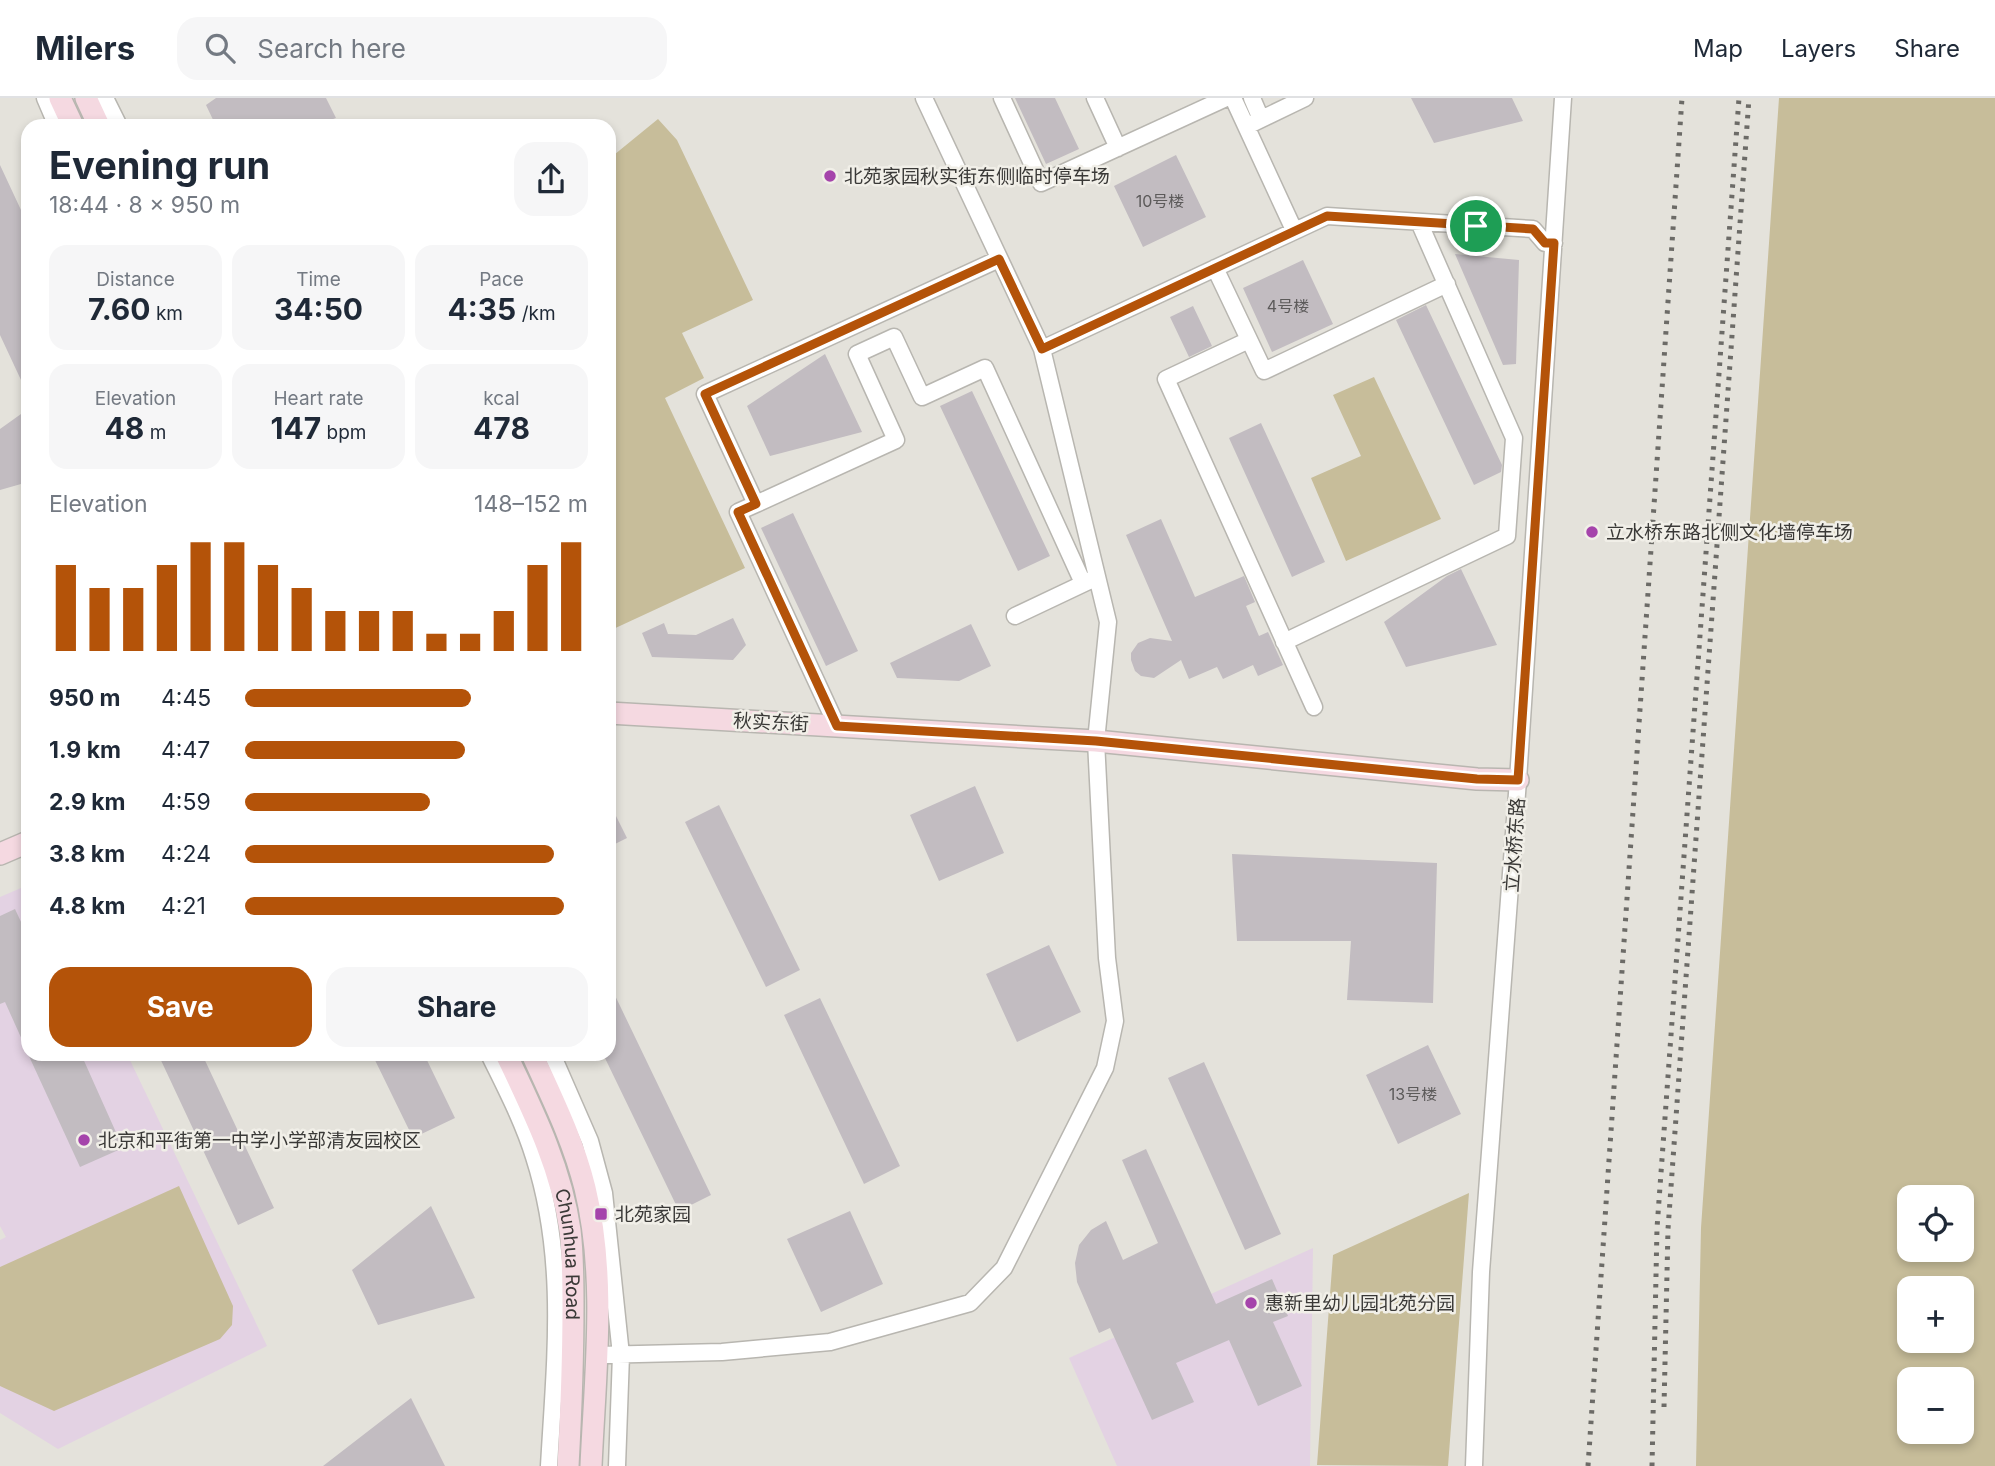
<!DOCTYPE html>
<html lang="en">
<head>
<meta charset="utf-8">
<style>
  body { margin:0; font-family:Inter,"Noto Sans SC",sans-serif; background:#f6f6f7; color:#1f2937; height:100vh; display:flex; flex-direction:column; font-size:26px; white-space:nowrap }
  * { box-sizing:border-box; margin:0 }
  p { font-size:23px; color:#747a83 }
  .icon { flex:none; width:38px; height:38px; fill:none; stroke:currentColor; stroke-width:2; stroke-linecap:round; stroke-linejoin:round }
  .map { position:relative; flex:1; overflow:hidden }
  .sheet { position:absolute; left:21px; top:21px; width:595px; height:942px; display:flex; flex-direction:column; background:#fff; border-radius:21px; box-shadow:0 4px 10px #0003 }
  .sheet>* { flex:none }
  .buttons { position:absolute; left:1897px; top:1087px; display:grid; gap:14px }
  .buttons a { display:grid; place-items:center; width:77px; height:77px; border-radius:14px; background:#fff; box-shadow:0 4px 10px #0003; font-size:35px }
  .pin { position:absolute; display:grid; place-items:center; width:60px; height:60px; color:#fff; margin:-30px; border:4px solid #fff; border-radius:50%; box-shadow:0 2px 7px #0007 }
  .round { display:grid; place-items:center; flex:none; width:74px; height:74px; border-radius:21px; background:#f6f6f7 }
  .overview { display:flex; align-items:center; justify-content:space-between; height:119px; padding:0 28px }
  h1 { font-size:38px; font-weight:700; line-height:52px }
  .metrics { display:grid; grid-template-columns:repeat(3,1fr); gap:10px; height:119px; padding:7px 28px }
  .metrics div { display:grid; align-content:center; border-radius:18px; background:#f6f6f7; text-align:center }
  .metrics b { font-size:30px; font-weight:700 }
  .metrics small { font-size:19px; font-weight:400 }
  .metrics p { font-size:19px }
  .chart { height:196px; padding:14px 28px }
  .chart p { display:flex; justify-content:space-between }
  .chart svg { width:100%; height:126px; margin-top:7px; stroke:#b45309; stroke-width:6 }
  .cta { display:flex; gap:14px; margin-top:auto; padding:14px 28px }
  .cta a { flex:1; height:80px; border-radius:21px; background:#b45309; color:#fff; font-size:28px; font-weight:700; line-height:80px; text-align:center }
  .cta a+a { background:#f6f6f7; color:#1f2937 }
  ul { padding:0 28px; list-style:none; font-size:23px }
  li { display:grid; grid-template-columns:112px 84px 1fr; align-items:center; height:52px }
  li i { height:18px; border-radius:9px; background:#b45309 }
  header { display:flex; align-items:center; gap:42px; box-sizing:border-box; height:98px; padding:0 35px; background:#fff; border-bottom:2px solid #e0e1e3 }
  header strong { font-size:33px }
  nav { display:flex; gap:38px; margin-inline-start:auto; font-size:24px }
  .search { width:490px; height:63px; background:#f6f6f7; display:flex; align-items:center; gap:18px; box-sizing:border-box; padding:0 24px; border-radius:21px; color:#747a83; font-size:26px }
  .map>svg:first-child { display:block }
  .education { fill:#e3d2e3 }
  .green { fill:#c7bd9a; fill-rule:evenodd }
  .building { fill:#c2bcc1 }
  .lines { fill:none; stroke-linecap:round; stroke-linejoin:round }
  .street-casing { stroke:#b8b6b0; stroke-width:19 }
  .secondary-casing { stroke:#b8b6b0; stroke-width:24 }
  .street { stroke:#fff; stroke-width:16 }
  .secondary { stroke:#f5d9e1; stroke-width:21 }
  .rail { stroke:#6c6b67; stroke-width:5; stroke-dasharray:3.5 7; stroke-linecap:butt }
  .route-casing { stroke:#fff; stroke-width:14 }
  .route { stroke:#b45309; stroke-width:9 }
  .poi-dot { fill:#a544ab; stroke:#f1efe8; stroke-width:2.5 }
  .labels { text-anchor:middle; stroke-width:5; stroke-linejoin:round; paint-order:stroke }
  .number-label { font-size:16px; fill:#5c5a5a }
  .poi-label { font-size:19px; fill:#3a3937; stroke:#f1efe8; text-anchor:start }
  .street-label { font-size:19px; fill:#3a3937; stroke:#f1efe8 }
</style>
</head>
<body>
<header>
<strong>Milers</strong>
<div class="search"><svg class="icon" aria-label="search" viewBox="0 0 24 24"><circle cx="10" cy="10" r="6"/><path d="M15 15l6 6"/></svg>Search here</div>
<nav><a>Map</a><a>Layers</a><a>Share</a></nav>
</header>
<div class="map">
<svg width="1995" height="1368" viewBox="0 0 1995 1368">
  <rect width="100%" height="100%" fill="#e4e2db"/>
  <!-- education -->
  <path class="education" d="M28,787v169h99l140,292 -209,103 -58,-36v-173l6,-3 -6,-11v-329z
    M1313,1150l-3,218h-193l-48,-108z"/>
  <!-- green -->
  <path class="green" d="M1779,0h216v1368h-299l5,-238zM1909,1099h53v53h-53zM1962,1190v52h-53v-52zM1962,1281v53h-53v-53z
    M658,21l19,21 76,160 -71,33 22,45 -39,20 80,170 -136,63v-472z
    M1374,279l67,142 -95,42 -35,-83 50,-22 -28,-61z
    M179,1088l54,120 -1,19 -12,14 -166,72 -54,-25v-119z
    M1469,1095l-21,273 -131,-1 16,-210z"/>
  <!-- building -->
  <path class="building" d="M216,0h110l10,20 -23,8h-97l-10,-21z
    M1015,0h40l24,51 -33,15z
    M1411,0h101l11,23 -89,22z
    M1176,57l30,62 -63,30 -29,-61z
    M0,67l28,60v170l-28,-60z
    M1455,156l64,6 -3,104 -13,1z
    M1303,162l30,64 -61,28 -29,-64z
    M1426,207l76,160 -1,7 -27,13 -78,-165z
    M1193,208l19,40 -23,11 -19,-40z
    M825,256l37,78 -92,24 -23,-50z
    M972,293l78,165 -32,15 -78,-165z
    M28,311v73l-28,8v-61z
    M1261,325l64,139 -33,15 -63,-139z
    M793,415l65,138 -32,15 -65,-138z
    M1161,421l34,78 49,-21 11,26 -9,4 13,30 9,-4 15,33 -25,11 -5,-11 -30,14 -6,-12 -28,12 -8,-19 -27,18 -13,-2 -6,-5 -4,-11v-7l7,-10 12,-5 22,3 -46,-106z
    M1461,471l36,76 -91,22 -22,-45 63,-46z
    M733,520l13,27 -13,15 -81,-3 -10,-24 22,-10 4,11 28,1z
    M971,526l20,42 -32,15 -62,-3 -7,-15z
    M975,688l29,67 -65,28 -29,-66z
    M609,704l18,36 -18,9z
    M719,707l81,165 -34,17 -81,-165z
    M1232,756l205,9 -4,140 -86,-3 4,-59h-114z
    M15,811l13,28v116l-23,-51 -5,2v-88z
    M1049,847l32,67 -64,30 -31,-68z
    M609,885l102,212 -32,16 -76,-157h6z
    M820,900l80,168 -36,18 -80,-169z
    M1428,947l33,69 -63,30 -32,-69z
    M28,956h53l42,94 -43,19z
    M158,956h44l72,154 -36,17z
    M372,956h52l31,64 -42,20z
    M1204,964l77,172 -36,16 -77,-172z
    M1146,1051l70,155 56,-25 16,37 -15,6 29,64 -44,20 -29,-66 -53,23 18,39 -42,18 -42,-92 -11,5 -22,-51 -2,-19 4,-18 12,-15 15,-9 17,39 35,-17 -36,-83z
    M431,1108l44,92 -97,27 -26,-55z
    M850,1113l33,73 -62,28 -34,-73z
    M411,1300l34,68h-122z"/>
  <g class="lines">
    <!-- street casing -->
    <g class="street-casing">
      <path id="street" d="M45,0l12,28
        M105,0l14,28
        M1002,0l39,85 185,-85
        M1095,0l23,50
        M1233,0l61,132
        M1252,0l9,21
        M1247,28l58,-28
        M1215,170l49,103 183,-87
        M1249,242l-83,39 148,328
        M1042,251l285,-133 206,13 12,14h9
        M756,406l140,-64 -39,-86 37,-17 28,60 63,-29 98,215
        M1015,518l76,-36
        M1284,544l223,-106 7,-98 -95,-216
        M837,628l-99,-214 18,-8 -51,-110 294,-135
        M489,956c16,33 34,67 45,103 33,103 21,203 15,309
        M552,956l38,87 14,52 17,162 -4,111
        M597,1257l125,-3 108,-10 140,-39 34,-35 101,-200 10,-47 -8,-63 -11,-217 12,-119 -66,-273 -118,-251
        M1474,1368l7,-194 37,-492 45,-682"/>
    </g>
    <!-- secondary casing -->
    <g class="secondary-casing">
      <g id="secondary">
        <path d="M60,0l13,28"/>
        <path d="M86,0l13,28"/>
        <path d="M609,615l487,28 381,38 41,1"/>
        <path d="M0,756l28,-12"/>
        <path id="s1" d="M506,956c27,57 55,113 64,176 3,25 3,50 3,75 0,54 -2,107 -5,161"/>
        <path d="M532,956c20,44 41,86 53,134 22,91 10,186 6,278"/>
      </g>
    </g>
    <!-- street -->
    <use href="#street" class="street"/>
    <!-- secondary -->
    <use href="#secondary" class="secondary"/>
    <!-- rail -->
    <path class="rail" d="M1664,1309l4,-178 81,-1131
      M1588,1368l94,-1368
      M1652,1368l5,-238 82,-1130"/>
  </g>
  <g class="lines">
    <!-- route casing -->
    <g class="route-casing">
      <path id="route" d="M1327,118l206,13 12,14h9l-36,537 -41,-1 -381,-38 -259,-15 -99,-214 18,-8 -51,-110 294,-135 43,90z"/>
    </g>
    <!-- route -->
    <use href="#route" class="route"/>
  </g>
  <!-- markers -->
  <g class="poi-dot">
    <circle cx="830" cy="78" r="7"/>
    <circle cx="1592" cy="434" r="7"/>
    <circle cx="84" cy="1042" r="7"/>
    <rect x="594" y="1109" width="14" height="14" rx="3.5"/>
    <circle cx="1251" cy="1205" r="7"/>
  </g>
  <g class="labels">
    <!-- number labels -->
    <g class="number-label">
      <text x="1160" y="109">10号楼</text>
      <text x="1288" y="214">4号楼</text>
      <text x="1413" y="1002">13号楼</text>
    </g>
    <!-- poi labels -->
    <g class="poi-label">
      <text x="844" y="85">北苑家园秋实街东侧临时停车场</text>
      <text x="1606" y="441">立水桥东路北侧文化墙停车场</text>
      <text x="98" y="1049">北京和平街第一中学小学部清友园校区</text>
      <text x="615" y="1123">北苑家园</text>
      <text x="1265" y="1212">惠新里幼儿园北苑分园</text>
    </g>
    <!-- street labels -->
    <g class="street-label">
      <text transform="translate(771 624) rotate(3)" y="7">秋实东街</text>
      <text transform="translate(1514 747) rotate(-86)" y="7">立水桥东路</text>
      <text dy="7" stroke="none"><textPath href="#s1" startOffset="212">Chunhua Road</textPath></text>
    </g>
  </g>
</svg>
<div class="buttons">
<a><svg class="icon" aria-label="locate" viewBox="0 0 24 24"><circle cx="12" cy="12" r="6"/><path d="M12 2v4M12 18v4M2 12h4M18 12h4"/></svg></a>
<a>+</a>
<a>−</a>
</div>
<div class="pin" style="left:1476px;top:128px;background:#1e9e55"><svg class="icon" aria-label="arrive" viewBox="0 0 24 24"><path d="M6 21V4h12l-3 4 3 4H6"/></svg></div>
<section class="sheet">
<div class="overview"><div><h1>Evening run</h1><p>18:44 · 8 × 950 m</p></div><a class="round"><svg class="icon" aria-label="share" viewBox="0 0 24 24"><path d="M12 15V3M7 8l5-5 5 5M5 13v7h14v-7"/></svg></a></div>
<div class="metrics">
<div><p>Distance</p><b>7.60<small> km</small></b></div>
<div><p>Time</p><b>34:50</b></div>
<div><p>Pace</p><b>4:35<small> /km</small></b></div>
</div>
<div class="metrics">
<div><p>Elevation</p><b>48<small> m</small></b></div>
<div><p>Heart rate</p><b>147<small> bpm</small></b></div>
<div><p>kcal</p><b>478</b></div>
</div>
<div class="chart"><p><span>Elevation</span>148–152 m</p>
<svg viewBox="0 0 160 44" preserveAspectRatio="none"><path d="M5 44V14M15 44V22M25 44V22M35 44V14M45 44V6M55 44V6M65 44V14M75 44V22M85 44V30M95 44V30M105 44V30M115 44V38M125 44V38M135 44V30M145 44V14M155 44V6"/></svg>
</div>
<ul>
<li><b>950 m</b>4:45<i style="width:66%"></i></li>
<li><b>1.9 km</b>4:47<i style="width:64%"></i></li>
<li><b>2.9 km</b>4:59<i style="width:54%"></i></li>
<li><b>3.8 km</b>4:24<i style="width:90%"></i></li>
<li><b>4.8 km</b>4:21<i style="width:93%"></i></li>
</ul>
<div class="cta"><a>Save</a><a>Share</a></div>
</section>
</div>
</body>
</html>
